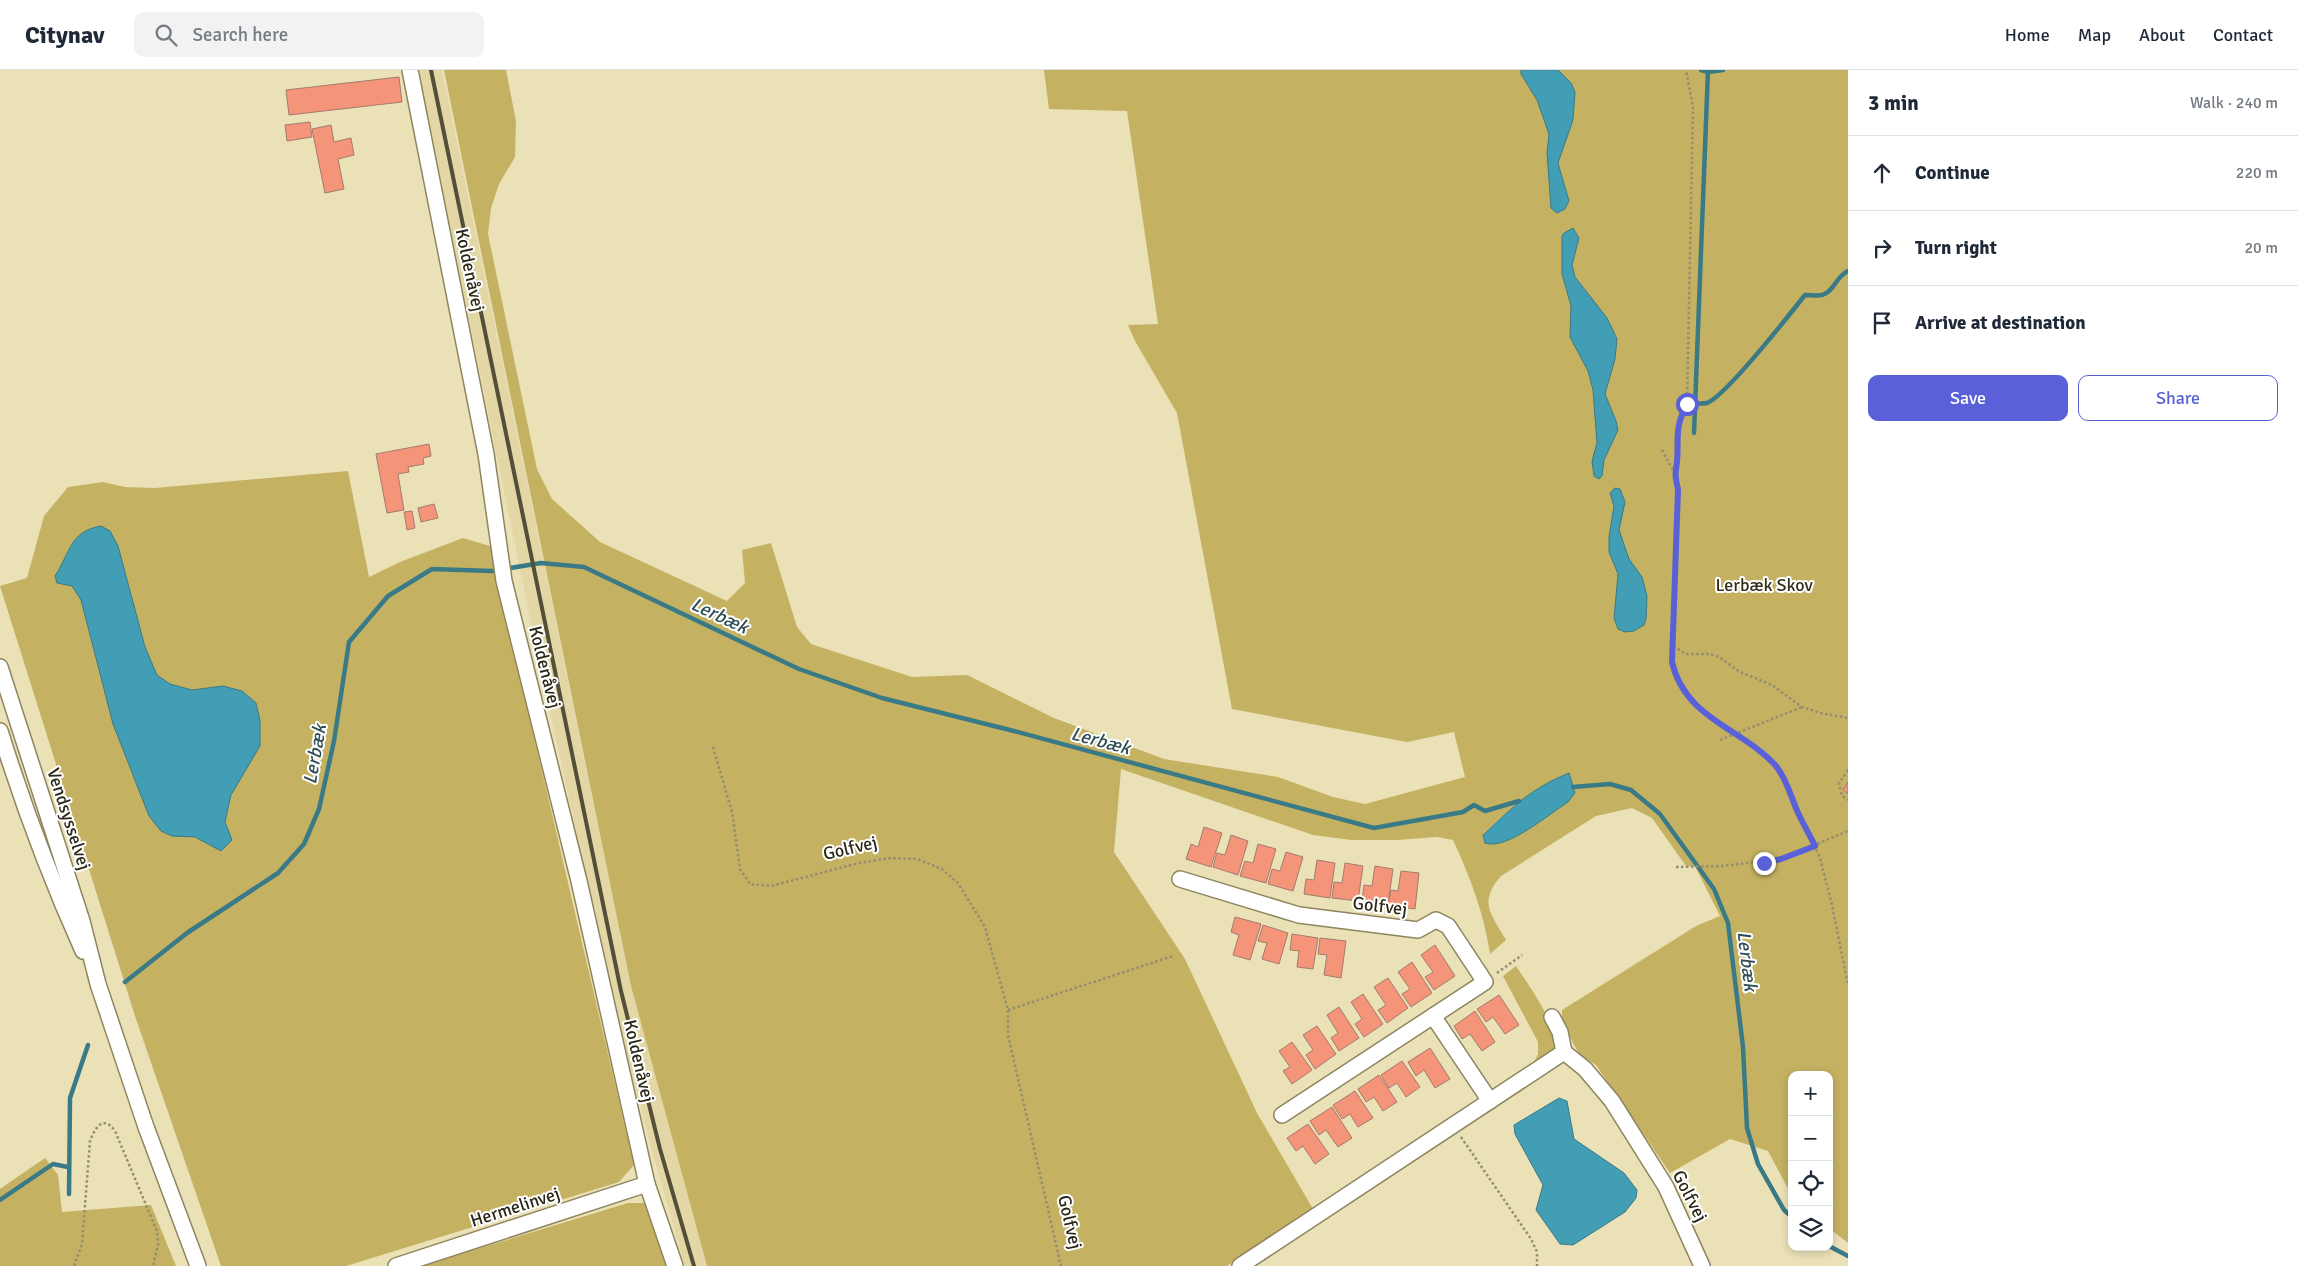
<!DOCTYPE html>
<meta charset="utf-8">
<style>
body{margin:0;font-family:Signika,sans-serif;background:#f2f2f3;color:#1f2937}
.controls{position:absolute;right:15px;bottom:15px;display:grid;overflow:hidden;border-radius:10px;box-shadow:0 2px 8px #0003}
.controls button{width:45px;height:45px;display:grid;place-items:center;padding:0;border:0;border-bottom:1px solid #e0e1e3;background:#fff;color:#1f2937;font:25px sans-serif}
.stop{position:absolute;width:15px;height:15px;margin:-11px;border:4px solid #5a61d8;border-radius:50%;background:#fff}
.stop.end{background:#5a61d8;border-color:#fff;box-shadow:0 1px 5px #0008}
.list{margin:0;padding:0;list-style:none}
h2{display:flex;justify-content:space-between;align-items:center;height:65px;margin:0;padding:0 20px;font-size:21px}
h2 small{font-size:16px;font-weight:400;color:#747a83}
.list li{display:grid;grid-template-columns:32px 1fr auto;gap:15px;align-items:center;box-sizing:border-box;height:75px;padding:0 20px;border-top:1px solid #e0e1e3}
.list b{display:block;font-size:19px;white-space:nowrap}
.list em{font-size:16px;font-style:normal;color:#747a83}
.actions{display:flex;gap:10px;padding:15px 20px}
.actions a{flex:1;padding:11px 0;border:1px solid #5a61d8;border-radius:10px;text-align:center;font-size:18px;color:#5a61d8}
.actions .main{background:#5a61d8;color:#fff}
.icon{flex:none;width:28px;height:28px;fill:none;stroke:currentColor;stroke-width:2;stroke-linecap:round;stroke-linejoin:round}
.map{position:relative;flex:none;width:1848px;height:1196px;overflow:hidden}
header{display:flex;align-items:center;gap:30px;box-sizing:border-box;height:70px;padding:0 25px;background:#fff;border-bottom:1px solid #e0e1e3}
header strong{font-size:24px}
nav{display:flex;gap:28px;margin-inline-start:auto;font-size:18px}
.search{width:350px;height:45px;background:#f2f2f3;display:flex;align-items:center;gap:12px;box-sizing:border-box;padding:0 18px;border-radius:10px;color:#747a83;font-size:19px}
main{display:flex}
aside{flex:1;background:#fff}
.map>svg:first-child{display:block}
.built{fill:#e2d7a5}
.green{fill:#c4b262;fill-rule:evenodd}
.water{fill:#419eb5;stroke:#3a7a86}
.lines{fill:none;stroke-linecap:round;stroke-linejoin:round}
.stream{stroke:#3a7a86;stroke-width:4.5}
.building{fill:#f49478;stroke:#a47a6e}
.minor-casing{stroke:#8e855e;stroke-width:18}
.path{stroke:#948d6f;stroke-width:2.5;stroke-dasharray:2.5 2.5;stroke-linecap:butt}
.minor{stroke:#fff;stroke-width:15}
.rail{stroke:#544f39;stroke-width:4}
.route{stroke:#5a61d8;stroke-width:6}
.labels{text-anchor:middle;stroke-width:4;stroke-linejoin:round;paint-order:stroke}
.street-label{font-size:18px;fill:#2b2717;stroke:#fff}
.park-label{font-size:18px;fill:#322d17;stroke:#fff}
.water-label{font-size:19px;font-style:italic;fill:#314e56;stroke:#fff}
</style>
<header>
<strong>Citynav</strong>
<div class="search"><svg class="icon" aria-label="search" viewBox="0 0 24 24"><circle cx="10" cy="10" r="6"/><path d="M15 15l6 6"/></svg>Search here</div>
<nav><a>Home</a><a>Map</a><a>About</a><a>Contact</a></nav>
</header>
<main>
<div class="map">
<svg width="1848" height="1196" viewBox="0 0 1848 1196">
<rect width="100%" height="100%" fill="#ebe1b7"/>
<path class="built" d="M418,0H442L631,916L707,1196H685L652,1081L611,923L532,558Z"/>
<g class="green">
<path d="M444,0H506L516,51L515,87L499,114L491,138L488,164L537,399L552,429L600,472L727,531L745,513L742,480L771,473L797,557L811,574L912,607L967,605L1054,648L1164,689L1278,707L1333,727L1365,734L1465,707L1454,662L1407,672L1232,639L1177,343L1135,271L1128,255L1158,254L1127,41L1049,39L1044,0H1848V1173L1829,1158V1005H1792V1126L1768,1081L1730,1069L1670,1103L1596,995L1579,984L1562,952V940L1696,856L1720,846L1695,796H1686L1652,748L1632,738L1596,746L1501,806C1478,832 1491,844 1506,870L1490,884C1484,843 1470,807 1453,770L1437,767L1397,770H1351L1313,765L1121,699L1114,782L1185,889L1257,1043L1313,1139L1227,1196H707L631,916ZM1569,703L1483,764C1513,736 1530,720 1569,703Z"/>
<path d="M348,401L369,507L400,492L463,468L493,477L499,517L634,1095L619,1112L346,1196H221L136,949L0,516L27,508L44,446L68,417L103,412L125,417L155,418Z"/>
<path d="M1516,896C1526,912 1563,961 1553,980C1549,986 1538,992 1532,997L1538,984V972L1503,906Z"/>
<path d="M45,1088L58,1105L62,1142L151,1135L176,1196H0V1119Z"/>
<path d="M628,1133H646L666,1196H421Z"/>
</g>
<g class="water">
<path d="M1521,0H1558L1571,13L1575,22L1573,50L1558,93L1569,131L1565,139L1557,143L1551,138L1547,83L1549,64L1537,30L1521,4Z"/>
<path d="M1573,158L1579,168L1572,195L1575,207L1607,248L1617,269L1615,289L1605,324L1616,351L1618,360L1604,390L1602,406L1599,409L1594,406L1592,391L1597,373L1593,320L1588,301L1570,267L1571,236L1562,204V166L1564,163Z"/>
<path d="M1615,418L1620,419L1625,432L1619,460L1629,489L1642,507L1647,526L1646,549L1644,555L1634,561L1625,562L1618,559L1614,548L1618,504L1609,482V467L1614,436L1610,423Z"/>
<path d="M101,456L110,461L118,476L145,577L157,605L170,614L192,620L223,616L242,621L256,633L260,650V676L231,725L225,752L232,770L221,781L195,767L172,766L161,761L149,746L113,654L81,530L72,516L57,513L55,506C70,483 70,461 101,456Z"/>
<path d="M1569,703L1575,723L1568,732C1549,744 1506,781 1485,773L1483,765C1514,736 1530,719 1569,703Z"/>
<path d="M1559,1028L1567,1031L1574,1069L1624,1103L1637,1120L1636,1128L1625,1142L1573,1175L1560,1174L1536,1140L1543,1115L1515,1064L1514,1055Z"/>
</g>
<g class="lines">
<g class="stream">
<path d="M1701,0L1708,2L1723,0"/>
<path d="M1695,334C1698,333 1703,334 1707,333C1725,326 1790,244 1805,225C1810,225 1817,226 1822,225C1834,222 1836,206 1848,201"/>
<path d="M1694,363L1708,0"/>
<path d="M1573,717L1610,714L1631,720L1660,744L1714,819L1728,853L1743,977L1747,1058L1758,1094L1784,1140L1792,1147"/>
<path d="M125,912L187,863L278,803L304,774L319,739L334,671L349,572L388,526L432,499L492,501L541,493L584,497L799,599L882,628L1014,661L1374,758L1463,742L1474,735L1485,741L1519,731"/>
<path d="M69,1124L70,1028L88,975"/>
<path d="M0,1130L53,1094L68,1097"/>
<path d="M1829,1176L1848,1186"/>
</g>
</g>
<g class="building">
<path d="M399,7L402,32L289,45L286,20Z"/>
<path d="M310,52L312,67L287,71L285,55Z"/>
<path d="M331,55L334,72L351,68L354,85L338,89L344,119L325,123L312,59Z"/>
<path d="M429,374L431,386L423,388L424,394L408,397L409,402L398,404L404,440L387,443L376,384Z"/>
<path d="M434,434L438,448L421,452L418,438Z"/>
<path d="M412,441L415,458L407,460L404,442Z"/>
<path d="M1848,712V724L1843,720Z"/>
<path d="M1204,757L1222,763L1211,797L1186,789L1191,774L1198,777Z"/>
<path d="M1231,765L1248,771L1238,805L1213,797L1217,783L1225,785Z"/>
<path d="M1258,774L1276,779L1266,813L1240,806L1245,791L1253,793Z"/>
<path d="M1286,782L1303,787L1293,821L1268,814L1272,799L1280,801Z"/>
<path d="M1317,790L1335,793L1330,828L1304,824L1306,809L1314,810Z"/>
<path d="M1345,793L1363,796L1358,831L1332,828L1334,812L1342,813Z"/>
<path d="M1375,796L1393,799L1388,834L1362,831L1364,815L1372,816Z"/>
<path d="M1401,801L1419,803L1415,839L1388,835L1391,820L1398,821Z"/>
<path d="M1235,847L1261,854L1250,890L1233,885L1239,865L1231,862Z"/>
<path d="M1263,855L1288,863L1279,894L1262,889L1267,873L1258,871Z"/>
<path d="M1292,864L1318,868L1313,899L1297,897L1299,881L1290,880Z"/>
<path d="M1320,868L1346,871L1341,908L1324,905L1327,885L1318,884Z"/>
<path d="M1435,875L1455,906L1434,920L1425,907L1433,902L1421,885Z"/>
<path d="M1412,892L1432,923L1411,937L1402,924L1410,919L1398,902Z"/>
<path d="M1388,908L1408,938L1387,953L1378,940L1386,935L1374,917Z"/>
<path d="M1363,924L1383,954L1364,967L1355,954L1362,949L1351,932Z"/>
<path d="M1499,925L1519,955L1505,964L1493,947L1486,952L1477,939Z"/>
<path d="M1339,937L1359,968L1339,981L1331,968L1338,963L1327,945Z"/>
<path d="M1475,941L1495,972L1482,981L1470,964L1462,969L1454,956Z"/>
<path d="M1317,956L1336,984L1315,999L1306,985L1313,980L1303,965Z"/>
<path d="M1292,972L1312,1000L1292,1014L1283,1001L1290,997L1279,981Z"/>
<path d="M1430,978L1450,1009L1435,1018L1424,1000L1416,1006L1408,992Z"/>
<path d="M1402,991L1420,1017L1406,1027L1397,1013L1389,1018L1381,1005Z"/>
<path d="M1379,1005L1397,1032L1383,1041L1374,1027L1366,1032L1358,1019Z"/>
<path d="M1355,1021L1373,1048L1358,1057L1350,1044L1342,1049L1333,1035Z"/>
<path d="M1332,1037L1352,1068L1338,1077L1326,1060L1319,1065L1310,1051Z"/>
<path d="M1308,1054L1329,1084L1315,1094L1303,1076L1296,1081L1287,1068Z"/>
</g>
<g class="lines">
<defs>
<g id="minor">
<path d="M410,0L486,384L504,511L579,811L647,1114L675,1196"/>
<path d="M0,597L82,851L98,914L146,1057L198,1196"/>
<path d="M0,661C23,735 51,810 83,881"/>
<path d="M1180,809L1299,845L1418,860L1436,850L1448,856L1485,912L1282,1045"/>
<path d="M1433,946L1490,1031"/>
<path d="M1564,982L1585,999L1612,1031L1666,1117L1702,1196"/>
<path d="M396,1196L647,1114"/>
<path d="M1240,1196L1564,982L1560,962L1552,947"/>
</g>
</defs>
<use href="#minor" class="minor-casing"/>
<g class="path">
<path d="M1662,380L1674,402L1678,419L1673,576L1686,584H1710L1719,587L1740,602L1772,615L1802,637L1820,643L1848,648"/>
<path d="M1674,402C1678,390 1675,378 1676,365C1677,354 1682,344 1687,334L1693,37L1686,0"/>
<path d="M1673,576L1672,593L1675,607L1687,625L1703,642L1767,687L1777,698L1786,712L1820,788L1832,835L1848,915"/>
<path d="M1720,670L1802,637"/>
<path d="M713,677L732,742L740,799L750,814L771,816L859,793L891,788L917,789L942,799L958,813L985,857L1008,940V965L1061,1196"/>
<path d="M1848,700L1839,713L1842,726L1848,730"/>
<path d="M1676,797L1722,796L1781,789L1848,761"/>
<path d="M1497,903L1522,885"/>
<path d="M1008,940L1173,886"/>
<path d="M1461,1067L1531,1169L1537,1182V1196"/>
<path d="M74,1196L82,1174L90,1071C95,1058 103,1044 115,1061L157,1161L158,1175L153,1196"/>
</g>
<use href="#minor" class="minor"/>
<path class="rail" d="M431,0L621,921L660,1079L694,1196"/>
</g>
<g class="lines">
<path class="route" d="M1687,334C1674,358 1679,368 1677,392C1675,404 1675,407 1678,419L1672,592C1685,649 1742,658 1776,696C1786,708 1790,724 1796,738C1801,751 1809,763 1815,776L1781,789L1764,793"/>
</g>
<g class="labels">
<g class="street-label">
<text transform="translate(470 200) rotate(78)" y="6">Koldenåvej</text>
<text transform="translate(545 597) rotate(76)" y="6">Koldenåvej</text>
<text transform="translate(69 749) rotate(72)" y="6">Vendsysselvej</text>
<text transform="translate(850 778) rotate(-13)" y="6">Golfvej</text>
<text transform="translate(1380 836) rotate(7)" y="6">Golfvej</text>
<text transform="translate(639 991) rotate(77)" y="6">Koldenåvej</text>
<text transform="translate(1690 1126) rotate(63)" y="6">Golfvej</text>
<text transform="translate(515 1137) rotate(-18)" y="6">Hermelinvej</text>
<text transform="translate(1070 1152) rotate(77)" y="6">Golfvej</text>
</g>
<g class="park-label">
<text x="1764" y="521">Lerbæk Skov</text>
</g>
<g class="water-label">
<text transform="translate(720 545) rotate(25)" y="7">Lerbæk</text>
<text transform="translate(1101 670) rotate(15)" y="7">Lerbæk</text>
<text transform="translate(314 684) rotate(-80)" y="7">Lerbæk</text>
<text transform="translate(1748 891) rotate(83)" y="7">Lerbæk</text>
</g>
</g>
</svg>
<div class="controls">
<button>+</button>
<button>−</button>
<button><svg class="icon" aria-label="locate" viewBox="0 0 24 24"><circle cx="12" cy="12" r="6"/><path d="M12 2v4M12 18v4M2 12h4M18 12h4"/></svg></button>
<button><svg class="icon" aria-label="layers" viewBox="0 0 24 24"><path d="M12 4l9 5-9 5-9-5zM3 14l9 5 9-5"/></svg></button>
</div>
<div class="stop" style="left:1687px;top:334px"></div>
<div class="stop end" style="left:1764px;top:793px"></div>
</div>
<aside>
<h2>3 min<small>Walk · 240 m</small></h2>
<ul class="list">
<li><svg class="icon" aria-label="ahead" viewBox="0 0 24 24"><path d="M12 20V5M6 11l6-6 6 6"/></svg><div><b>Continue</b></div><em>220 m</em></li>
<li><svg class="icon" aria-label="right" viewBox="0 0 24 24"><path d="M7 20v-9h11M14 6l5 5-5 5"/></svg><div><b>Turn right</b></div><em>20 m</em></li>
<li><svg class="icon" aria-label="arrive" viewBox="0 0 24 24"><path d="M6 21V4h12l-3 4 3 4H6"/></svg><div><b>Arrive at destination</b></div></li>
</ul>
<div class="actions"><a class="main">Save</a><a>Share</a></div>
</aside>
</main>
